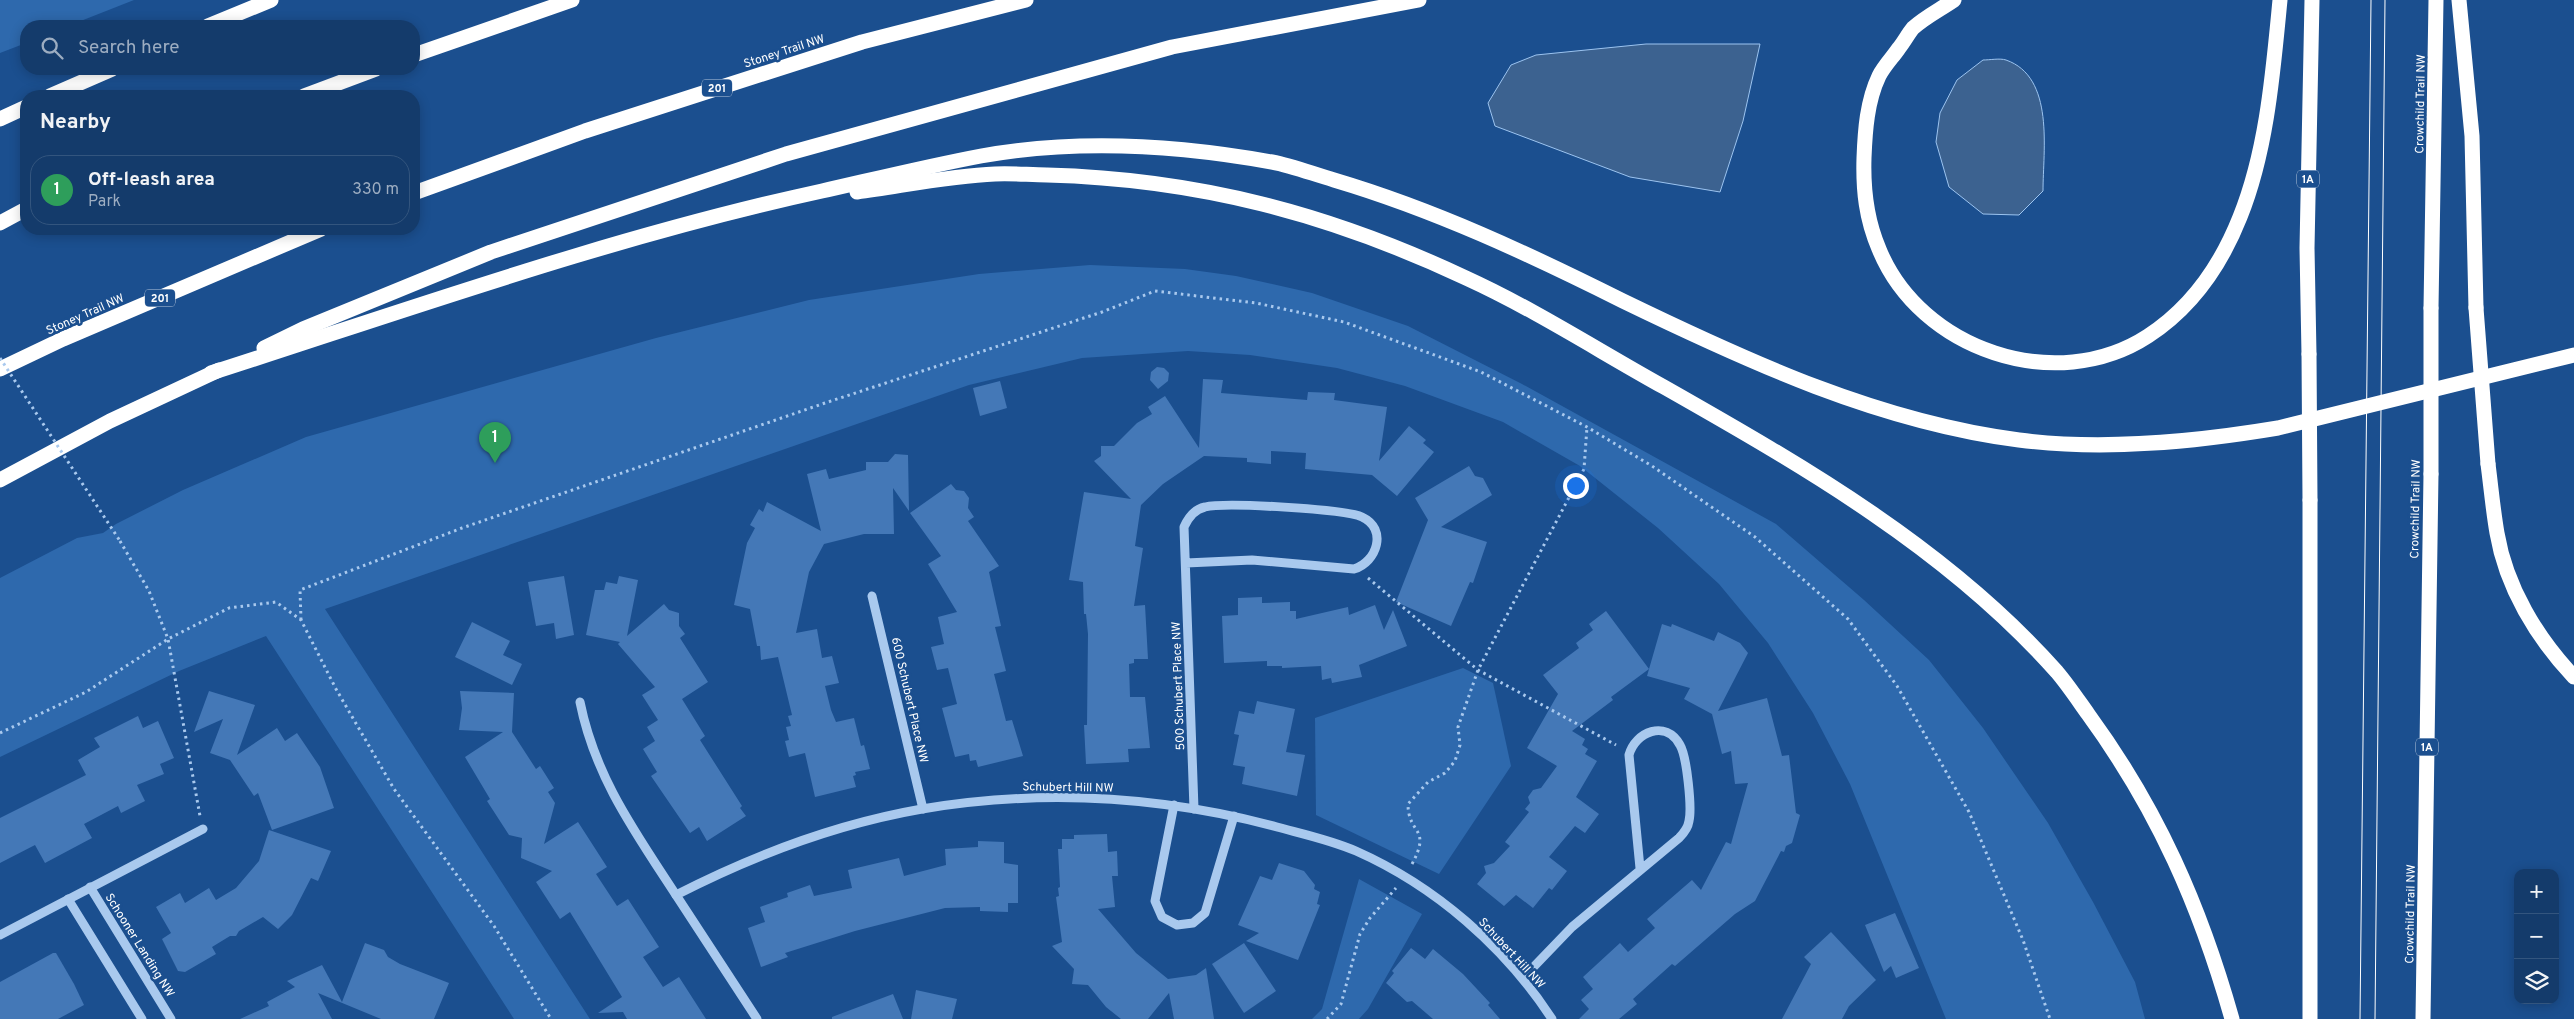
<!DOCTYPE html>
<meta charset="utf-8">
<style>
body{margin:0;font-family:Overpass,sans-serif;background:#1d4271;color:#f1f3f6}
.controls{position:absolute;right:15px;bottom:15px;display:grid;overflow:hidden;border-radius:10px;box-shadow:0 2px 12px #0003}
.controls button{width:45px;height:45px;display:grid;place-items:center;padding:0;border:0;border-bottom:1px solid #33557e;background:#143b6b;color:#f1f3f6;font:25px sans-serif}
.you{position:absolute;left:1575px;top:485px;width:18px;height:18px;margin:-12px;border:4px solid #fff;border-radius:50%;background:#1a73e8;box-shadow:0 0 0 8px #1a73e833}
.badge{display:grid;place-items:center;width:32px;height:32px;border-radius:50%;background:#e797bd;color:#fff;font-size:16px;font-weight:700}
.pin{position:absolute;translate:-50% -41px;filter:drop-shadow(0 1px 2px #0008)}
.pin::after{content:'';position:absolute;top:26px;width:18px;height:15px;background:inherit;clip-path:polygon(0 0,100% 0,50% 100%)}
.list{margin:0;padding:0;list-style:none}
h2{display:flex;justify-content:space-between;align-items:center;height:65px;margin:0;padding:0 20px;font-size:21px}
h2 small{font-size:16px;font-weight:400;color:#9dadc1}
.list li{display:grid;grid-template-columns:32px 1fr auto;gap:15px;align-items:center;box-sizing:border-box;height:70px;margin:0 10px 10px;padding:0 10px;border:1px solid #33557e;border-radius:20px}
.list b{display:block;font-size:19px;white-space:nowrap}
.list p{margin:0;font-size:16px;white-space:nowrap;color:#9dadc1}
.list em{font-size:16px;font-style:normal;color:#9dadc1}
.icon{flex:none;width:28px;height:28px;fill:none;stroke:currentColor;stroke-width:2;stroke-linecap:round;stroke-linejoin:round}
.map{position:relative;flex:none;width:2574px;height:1019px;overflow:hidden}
.search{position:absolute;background:#143b6b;box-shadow:0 2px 12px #0003;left:20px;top:20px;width:400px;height:55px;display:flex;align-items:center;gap:12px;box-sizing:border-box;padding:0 18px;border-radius:20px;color:#9dadc1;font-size:19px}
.panel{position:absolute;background:#143b6b;box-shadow:0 2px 12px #0003;left:20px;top:90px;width:400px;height:145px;border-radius:20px}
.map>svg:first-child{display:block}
.green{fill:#2e69ad}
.water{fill:#3c6290;stroke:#9cc4f0}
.building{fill:#4478b7}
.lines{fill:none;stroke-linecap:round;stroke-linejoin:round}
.path{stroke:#a9c9ee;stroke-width:3;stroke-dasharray:2.5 4;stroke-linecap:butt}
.minor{stroke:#a9c9ee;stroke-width:9}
.highway{stroke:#fff;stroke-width:15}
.tram{stroke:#fff;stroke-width:1}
.path-bridge{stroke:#a9c9ee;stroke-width:3;stroke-dasharray:2.5 4;stroke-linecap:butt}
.highway-bridge{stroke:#fff;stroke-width:15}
.labels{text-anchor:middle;stroke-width:5;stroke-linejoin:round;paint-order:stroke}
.shield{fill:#1b4f8f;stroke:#bbcadd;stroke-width:1}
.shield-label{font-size:11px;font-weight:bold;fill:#fff}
.street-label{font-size:12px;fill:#fff;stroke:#1b4f8f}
</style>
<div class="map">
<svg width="2574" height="1019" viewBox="0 0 2574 1019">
<rect width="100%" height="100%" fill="#1b4f8f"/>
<g class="green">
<path d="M0,0H134L68,26H26V43L0,53Z"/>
<path d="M1090,265L1185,269L1236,276L1312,293L1408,326L1522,384L1776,524L1864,600L1929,660L1983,728L2048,823L2093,902L2135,982L2145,1019H1946L1850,784L1813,713L1768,643L1719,584L1658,528L1580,466L1503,422L1405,386L1337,368L1250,355L1188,351L1082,358L969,385L325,609L590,1019H514L266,636L179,671L0,757V578L77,538L103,533L116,524L183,490L306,437L656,338L809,300L979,274Z"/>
<path d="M1463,668L1493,683L1511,766L1439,874L1316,815L1315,718Z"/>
<path d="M1359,879L1422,914L1368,1009L1359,1019H1312L1322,1009Z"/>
</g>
<g class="water">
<path d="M1646,44H1760L1743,121L1720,192L1630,177L1495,126L1488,103L1511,65L1536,55Z"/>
<path d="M1983,60C1990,60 2000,58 2006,60C2055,77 2043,150 2043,191L2019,215L1983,214L1949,187L1936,142L1940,113L1957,80Z"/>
</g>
<g class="building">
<path d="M1157,367L1164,368L1169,373L1168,381L1158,389L1150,380L1151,372Z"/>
<path d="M1203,379L1223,380L1221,393L1307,400L1308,392L1335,393L1334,400L1387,407L1379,461L1409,426L1426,440L1423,443L1434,452L1397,496L1372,475L1305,469L1306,453L1271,451V464L1247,462V458L1204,456L1163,484L1141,505L1135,546L1143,548L1134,606L1145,605L1148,659H1134V663L1129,664L1130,697H1145L1150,748L1128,749L1129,762L1086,764L1084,725H1087L1088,634L1086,614H1084L1083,582L1069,580L1084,492L1131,499L1094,461L1101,456V446H1114L1137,423L1152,414L1148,407L1165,396L1199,448Z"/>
<path d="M1000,381L1007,408L980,416L973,388Z"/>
<path d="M895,454L908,455L909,511L893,488L894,534H864L824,544L809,572L796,633L817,629L822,658L832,656L839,683L825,686L831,710L836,722L854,718L861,746L864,745L870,769L855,772L856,775L853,776L856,787L815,797L805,753L789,757L785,741L789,740L786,727L791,726L788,716L792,715L778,657L761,660L760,646H757L750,609L734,605L747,543L755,528L750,525L759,509L763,512L767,502L821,531L807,474L826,469L829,479L866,470V462H888Z"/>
<path d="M1469,466L1475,476L1483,478L1492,495L1441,527L1487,542L1473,583L1470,582L1451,626L1396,602L1428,520L1415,498Z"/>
<path d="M951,484L956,490L964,491L969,498L968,508L974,517L968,521L999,566L989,572L1001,626L995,627L1006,671L994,674L1006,721L1012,720L1023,756L978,767L976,760L970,761L969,754L955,757L942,708L957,704L948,668L937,670L931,647L944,644L938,617L957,612L928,564L941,556L910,513Z"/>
<path d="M564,576L574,635L556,639L554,623L536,626L528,582Z"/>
<path d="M619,576L638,580L627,636L664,604L669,610L679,613V626L685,634L680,638L708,682L682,699L705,736L700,740L742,806L740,808L746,816L707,841L699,827L690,833L651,776L657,772L643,749L655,741L647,727L658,720L642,695L655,687L618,644L620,642L586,635L595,590H604L606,582L617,584Z"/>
<path d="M1262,597V603L1290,602V611H1296V619L1348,607L1349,615L1375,605L1384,630L1393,610L1407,646L1359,665L1362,677L1332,683L1331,678L1322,680L1321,666L1282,668V666H1267V661L1224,663L1222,616L1238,615V598Z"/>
<path d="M1606,611L1649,669L1611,697L1613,700L1572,731L1585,739L1582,745L1588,749L1585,754L1597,761L1576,797L1599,814L1585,833L1575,826L1549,857L1567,871L1552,890L1549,888L1533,908L1516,895L1504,906L1477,884L1486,873L1484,866L1494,863L1510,846L1505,842L1529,812L1525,809L1530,803L1528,797L1533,790L1541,788L1557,766L1527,748L1558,694L1543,675L1579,648L1576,643L1593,630L1589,624Z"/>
<path d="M472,622L510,641L503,655L522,664L512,685L455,657Z"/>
<path d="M1662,624L1671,627L1672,624L1714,641L1718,632L1740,643L1748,653L1718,711L1767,698L1782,756L1789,755L1796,813L1800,815L1792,843L1786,846L1784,852L1781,851L1755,901L1735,914L1675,966L1672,964L1633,999L1637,1004L1619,1019H1579L1589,1009L1581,1000L1593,989L1583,977L1620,943L1628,952L1655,928L1647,919L1692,880L1701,890L1726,842L1731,844L1748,783L1735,784L1731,751L1722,754L1712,714L1684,699L1690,688L1647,676Z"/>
<path d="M209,691L255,705L237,755L277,728L285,741L297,733L320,767L334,808L272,830L258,793L254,796L230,760L210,753L223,719L194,732Z"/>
<path d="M460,691L514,693L512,732L536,769L540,766L554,788L548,792L555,803L544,844L578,822L607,867L596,874L617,906L628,899L659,947L643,957L663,987L679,977L706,1019H627L623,1012L598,1013L622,997L570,912L560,919L536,882L552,871L521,858L522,838L509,835L487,801L490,799L465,757L503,732L459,730L462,708Z"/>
<path d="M1257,701L1295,709L1286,752L1305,755L1297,796L1242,784L1245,767L1233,765L1239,735L1234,734L1239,711L1254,714Z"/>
<path d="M138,716L143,728L158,721L174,758L160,764L164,774L137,785L145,801L121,813L118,806L84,824L92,838L45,863L35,845L0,863V818L86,775L78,760L100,747L94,738Z"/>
<path d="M269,830L331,851L318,881L311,878L292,915L278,929L263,917L239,931L236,936H230L212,947L216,954L185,972L178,971L162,939L171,933L156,907L180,893L185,903L209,888L216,900L236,888L259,861Z"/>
<path d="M1107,834L1108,852L1117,851L1118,876H1112L1115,907L1098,909L1136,953L1168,979L1196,975L1206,968L1214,1019H1174L1169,993L1148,1019H1121L1106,1007L1088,985L1072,984L1074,969L1052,946L1062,942L1056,897L1059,896L1058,888L1060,887L1058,849H1062V839H1074V835Z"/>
<path d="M978,841L1004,842V863L1018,865V903H1008V912L980,911V907L945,908L855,931L785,953L788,957L761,967L748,928L765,922L760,907L788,897L787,893L810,885L814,896L852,888L848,870L899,858L904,876L946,865L945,849L978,847Z"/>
<path d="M1279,863L1304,871L1315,885L1314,889L1320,892L1317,904L1320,905L1298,960L1246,941L1259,933L1238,925L1260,876L1272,880Z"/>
<path d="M1895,913L1919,968L1896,978L1891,966L1884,972L1865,925Z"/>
<path d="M1831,932L1876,980L1849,1006L1842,1019H1782L1811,964L1804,957Z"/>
<path d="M365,943L384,950L388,957L400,964L449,983L434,1019H381L318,993L332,1019H240L269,1006L267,1002L295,987L287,981L322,965L342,1002Z"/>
<path d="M1244,943L1276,991L1244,1013L1212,964Z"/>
<path d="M1411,948L1425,959L1433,949L1463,974L1490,1003L1488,1005L1500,1019H1433L1412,1001L1407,1002L1386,983L1394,973L1392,971Z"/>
<path d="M53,953H56L74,984L84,1005L58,1019H0V982Z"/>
<path d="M916,990L957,999L952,1019H911Z"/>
<path d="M893,994L903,1019H832V1017Z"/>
</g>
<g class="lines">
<g class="path">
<path d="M120,541L149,591L168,639L200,816"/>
<path d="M1368,578L1478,670L1616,745"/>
<path d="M301,620L300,590L462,528L825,403L1102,312L1155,291L1256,303L1344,322L1481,372L1587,427L1652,466L1755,537L1848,619L1897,686L1969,812L2023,940L2050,1019"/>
<path d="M0,733L86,692L168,639L229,608L276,602L301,620L336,689L394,789L494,926L551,1019"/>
<path d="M1412,864C1432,827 1408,835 1408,804L1428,782L1445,773L1455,761L1460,745L1458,727L1478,670L1584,469L1587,427"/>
<path d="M1327,1019L1341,1004L1360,934L1370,918L1396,888"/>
</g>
<g class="minor">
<path d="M1186,563L1252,560L1354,569C1377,562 1388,529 1362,517C1344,509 1225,502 1205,507C1195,509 1188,518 1184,527L1194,809"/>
<path d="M872,596L923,809"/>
<path d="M580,702C595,777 635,832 676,895"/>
<path d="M1174,805L1155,901L1162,917L1177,925L1193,923L1205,913L1234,816"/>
<path d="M90,887L171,1019"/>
<path d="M68,899L142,1019"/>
<path d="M0,935L203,829"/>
<path d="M1523,978L1572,927L1679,838C1684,833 1688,828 1689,821C1692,808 1687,757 1680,745C1666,719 1635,732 1629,755L1640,868"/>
<path d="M757,1019L676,895C754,855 836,824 922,809C1041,789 1161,796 1277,827C1303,834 1331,840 1356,851C1435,886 1505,947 1552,1019"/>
</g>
<g class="highway">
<path d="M1954,0C1941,9 1925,17 1913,28C1908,34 1904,42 1899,48C1893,57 1884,66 1879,76C1867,101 1865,131 1864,158C1863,190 1866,219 1879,249C1920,350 2056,396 2148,336C2191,308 2221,265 2240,217C2267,150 2273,72 2280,0"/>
<path d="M2459,0L2472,136L2476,308"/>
<path d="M208,26L271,0"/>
<path d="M414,55L572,0"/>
<path d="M50,96L112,69"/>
<path d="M304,96L376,69"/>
<path d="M0,119L26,107"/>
<path d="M857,192C902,186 949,176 995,174C1012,173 1030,175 1047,175C1198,179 1330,214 1466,278C1534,309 1599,351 1664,387C1805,467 1949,550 2057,672C2068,685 2078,700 2088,714C2158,810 2200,906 2232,1019"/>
<path d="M414,193L585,131L862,42L1026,0"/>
<path d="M0,223L26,209"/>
<path d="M2431,308L2436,0"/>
<path d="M264,348L303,329L491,252L786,154L1172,47L1419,0"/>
<path d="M2309,354L2307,248L2312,0"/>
<path d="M0,369L63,339L321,229"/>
<path d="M211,373C413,308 615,236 822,191C875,179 928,166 981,156C1075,139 1178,145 1272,162C1293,166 1313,174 1334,180C1435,210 1529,254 1623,301C1749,362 1879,422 2019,440C2104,451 2194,442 2278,428L2574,355"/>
<path d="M2488,464C2491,487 2493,510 2497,533C2506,587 2537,638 2574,677"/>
<path d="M0,480L110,421L219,370"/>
<path d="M2310,500V1019"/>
<path d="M2423,1019L2431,474"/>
</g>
<g class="tram">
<path d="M2360,1019L2371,0"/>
<path d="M2375,1019L2385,0"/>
</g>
<path class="path-bridge" d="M0,358L120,541"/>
<g class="highway-bridge">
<path d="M2476,308L2488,464"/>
<path d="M2309,354L2310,500"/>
<path d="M2431,474V308"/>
</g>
</g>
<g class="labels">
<g class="shield">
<rect x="702" y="79.5" width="30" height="17" rx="4"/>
<rect x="2297" y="170.5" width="22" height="17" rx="4"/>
<rect x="145" y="289.5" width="30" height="17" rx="4"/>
<rect x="2416" y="738.5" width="22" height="17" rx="4"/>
</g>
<g class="shield-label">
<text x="717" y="92">201</text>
<text x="2308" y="183">1A</text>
<text x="160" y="302">201</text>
<text x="2427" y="751">1A</text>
</g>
<g class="street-label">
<text transform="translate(784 51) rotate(-18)" y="4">Stoney Trail NW</text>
<text transform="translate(2420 104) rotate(-89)" y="4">Crowchild Trail NW</text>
<text transform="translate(85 314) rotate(-24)" y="4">Stoney Trail NW</text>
<text transform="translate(2415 509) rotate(-89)" y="4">Crowchild Trail NW</text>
<text transform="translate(1178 686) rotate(-92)" y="4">500 Schubert Place NW</text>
<text transform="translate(910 700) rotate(77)" y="4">600 Schubert Place NW</text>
<text transform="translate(1068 787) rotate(1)" y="4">Schubert Hill NW</text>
<text transform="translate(2410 914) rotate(-89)" y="4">Crowchild Trail NW</text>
<text transform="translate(140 945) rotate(58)" y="4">Schooner Landing NW</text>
<text transform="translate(1512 953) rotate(47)" y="4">Schubert Hill NW</text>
</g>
</g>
</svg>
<div class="controls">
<button>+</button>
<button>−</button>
<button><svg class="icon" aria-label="layers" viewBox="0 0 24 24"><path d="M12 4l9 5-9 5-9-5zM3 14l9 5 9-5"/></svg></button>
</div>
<div class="you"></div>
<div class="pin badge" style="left:495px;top:463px;background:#2e9e5b">1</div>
<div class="search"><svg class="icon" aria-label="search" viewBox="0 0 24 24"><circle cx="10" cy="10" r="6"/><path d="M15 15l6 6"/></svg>Search here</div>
<section class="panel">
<h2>Nearby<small></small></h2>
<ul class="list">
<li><span class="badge" style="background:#2e9e5b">1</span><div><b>Off-leash area</b><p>Park</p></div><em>330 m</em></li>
</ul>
</section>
</div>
